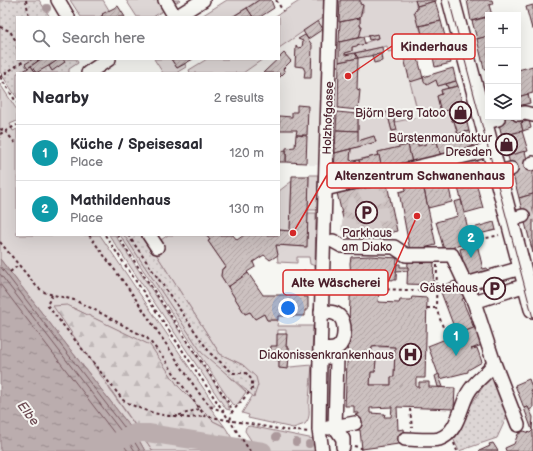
<!DOCTYPE html>
<meta charset="utf-8">
<style>
body{margin:0;font-family:"Balsamiq Sans",sans-serif;background:#f7f7f7;color:#2b2b33}
.controls{position:absolute;right:12px;top:12px;display:grid;overflow:hidden;border-radius:0px;box-shadow:0 4px 16px #0002}
.controls button{width:36px;height:36px;display:grid;place-items:center;padding:0;border:0;border-bottom:1px solid #e1e1e2;background:#fff;color:#2b2b33;font:20px sans-serif}
.you{position:absolute;left:288px;top:308px;width:14px;height:14px;margin:-10px;border:3px solid #fff;border-radius:50%;background:#1a73e8;box-shadow:0 0 0 6px #1a73e833}
.badge{display:grid;place-items:center;width:26px;height:26px;border-radius:50%;background:#7c3aed;color:#fff;font-size:13px;font-weight:700}
.pin{position:absolute;translate:-50% -33px;filter:drop-shadow(0 1px 2px #0008)}
.pin::after{content:'';position:absolute;top:21px;width:14px;height:12px;background:inherit;clip-path:polygon(0 0,100% 0,50% 100%)}
.list{margin:0;padding:0;list-style:none}
h2{display:flex;justify-content:space-between;align-items:center;height:52px;margin:0;padding:0 16px;font-size:17px}
h2 small{font-size:13px;font-weight:400;color:#7c7c81}
.list li{display:grid;grid-template-columns:26px 1fr auto;gap:12px;align-items:center;box-sizing:border-box;height:56px;padding:0 16px;border-top:1px solid #e1e1e2}
.list b{display:block;font-size:15px;white-space:nowrap}
.list p{margin:0;font-size:13px;white-space:nowrap;color:#7c7c81}
.list em{font-size:13px;font-style:normal;color:#7c7c81}
.icon{flex:none;width:22px;height:22px;fill:none;stroke:currentColor;stroke-width:2;stroke-linecap:round;stroke-linejoin:round}
.map{position:relative;flex:none;width:533px;height:451px;overflow:hidden}
.search{position:absolute;background:#fff;box-shadow:0 4px 16px #0002;left:16px;top:16px;width:264px;height:44px;display:flex;align-items:center;gap:10px;box-sizing:border-box;padding:0 14px;border-radius:0px;color:#7c7c81;font-size:15px}
.panel{position:absolute;background:#fff;box-shadow:0 4px 16px #0002;left:16px;top:72px;width:264px;height:164px;border-radius:0px}
.map>svg:first-child{display:block}
.built{fill:#e9e6e3}
.green{fill:#ddd6d5;stroke:#947a80}
.forest{fill:url(#forest-firs);stroke:#947a80}
.park{fill:url(#park-dots);stroke:#947a80}
.water{fill:url(#water-ripples);stroke:#8e747a}
.lines{fill:none;stroke-linecap:round;stroke-linejoin:round}
.shore{stroke:#77585f;stroke-width:1}
.river{stroke:#bbadae;stroke-width:18}
.building{fill:url(#building-hatch);stroke:#4a1f2b;fill-rule:evenodd}
.minor-tunnel{stroke:#d4cbca;stroke-width:13;stroke-dasharray:13 6;stroke-linecap:butt}
.minor-casing{stroke:#4a1f2b;stroke-width:16}
.major-casing{stroke:#4a1f2b;stroke-width:20}
.path{stroke:#4a1f2b;stroke-width:2;stroke-dasharray:3 3;stroke-linecap:butt}
.minor{stroke:#f6f6f2;stroke-width:13}
.major{stroke:#f6f6f2;stroke-width:17}
.tram{stroke:#4a1f2b;stroke-width:1}
.tree{fill:#ac999c}
.labels{text-anchor:middle;stroke-width:4;stroke-linejoin:round;paint-order:stroke}
.poi-label{font-size:12px;fill:#4a1f2b;stroke:#f6f6f2;text-anchor:end}
.street-label{font-size:12px;fill:#4a1f2b;stroke:#f6f6f2}
.water-label{font-size:13px;font-style:italic;fill:#6c4a52;stroke:#f6f6f2}
.leader{fill:none;stroke:#d62828;stroke-width:1.5}
.callout-dot{fill:#d62828;stroke:#f6f6f2;stroke-width:1.5}
.callout{fill:#f6f6f2;stroke:#d62828;stroke-width:1.5}
.callout-label{font-size:13px;text-anchor:middle;font-weight:bold;fill:#4a1f2b}
</style>
<div class="map">
<svg width="533" height="451" viewBox="0 0 533 451">
<defs>
<pattern id="forest-firs" width="22" height="20" patternUnits="userSpaceOnUse"><rect width="22" height="20" fill="#ddd6d5"/><path d="M5 1l3.5 6h-7zM16 11l3.5 6h-7z" fill="#bfb7b7"/></pattern>
<pattern id="park-dots" width="8" height="8" patternUnits="userSpaceOnUse"><rect width="8" height="8" fill="#ddd6d5"/><path d="M2 2h.1M6 6h.1" fill="none" stroke="#bfb7b7" stroke-width="1.8" stroke-linecap="round"/></pattern>
<pattern id="water-ripples" width="26" height="14" patternUnits="userSpaceOnUse"><rect width="26" height="14" fill="#bbadae"/><path d="M2 4q2-2 4 0t4 0M15 11q2-2 4 0t4 0" fill="none" stroke="#9a8c8e"/></pattern>
<pattern id="building-hatch" width="6" height="6" patternUnits="userSpaceOnUse"><rect width="6" height="6" fill="#ccc1c0"/><path d="M-1 1l2-2M0 6l6-6M5 7l2-2" fill="none" stroke="#b1a5a5"/></pattern>
</defs>
<rect width="100%" height="100%" fill="#f6f6f2"/>
<filter id="ink" filterUnits="userSpaceOnUse"><feTurbulence type="fractalNoise" baseFrequency=".025" numOctaves="2"/><feDisplacementMap in="SourceGraphic" scale="8" xChannelSelector="R" yChannelSelector="G"/><feConvolveMatrix kernelMatrix="1 2 1 2 8 2 1 2 1" color-interpolation-filters="sRGB"/></filter>
<g filter="url(#ink)">
<g class="built">
<path d="M323,18L318,165H309V163H306L279,162V73H243L263,59H279V48Z"/>
<path d="M402,50L419,117L395,122L392,111L371,116L358,114L360,90L357,89L358,58L372,55L374,63L382,61L381,54Z"/>
</g>
<g class="green">
<path d="M70,0H103L109,10L100,17H81Z"/>
<path d="M126,0H180L153,17H137Z"/>
<path d="M227,0H259L232,17H200Z"/>
<path d="M301,0H324L323,18L279,48V17H274Z"/>
<path d="M360,0H415L417,10L414,12L422,34L419,35L420,40H424L425,45L388,52L387,46L345,55V53L352,51V47L379,38L378,34L359,38L362,26H360V12H363V5L360,4Z"/>
<path d="M154,59H171L177,68L185,64L186,67L176,73H163Z"/>
<path d="M207,59H263L243,73H190L189,70Z"/>
<path d="M423,77L427,84L436,80L438,86L446,84L448,88L441,90L442,94L437,96L441,112L451,109L452,121H454L458,137L452,139L450,135L436,138L437,142L432,143L431,140L426,141V144L418,146L417,143L378,152L379,155L353,161L350,160L351,149L376,142L374,136L358,141V114L371,116L387,112L392,131L397,130L395,122L419,117L410,82Z"/>
<path d="M0,84L17,110V121L10,124L13,131L17,129V235H100L214,404L215,406H209L225,427L213,421L178,386L149,345L67,305L110,390L153,451H145L135,433L0,259Z"/>
<path d="M309,175H318L317,210H308Z"/>
<path d="M292,181L290,231L279,230V191Z"/>
<path d="M308,213H316L315,266L310,264L309,257H297V263L278,262L276,245L306,247Z"/>
<path d="M109,235H115L225,399L230,410L226,409Z"/>
<path d="M120,235H124L199,348L246,392L237,405L232,404Z"/>
<path d="M168,235H206L210,240L208,241L226,267L222,269L221,276L245,314L250,312L255,319L264,314L267,320H278L277,326H313L312,358L292,356V351H289V347H286V330H278L277,346L271,347L270,359L279,360V368L312,365C311,377 310,388 309,400C308,409 312,416 305,424L293,428L248,418L249,415L242,413L256,390L243,365L220,354L156,254L163,250L158,242Z"/>
<path d="M372,347H395L394,377H391V385H370L371,372H375L376,359H371Z"/>
<path d="M250,426L314,439L316,451H258L245,431L246,427Z"/>
</g>
<path class="forest" d="M67,305L150,345L178,386L213,421L225,427L240,451H153L53,306Z"/>
<g class="park">
<path d="M0,0H39L50,17H17V59H76L78,63L69,69V73H17V98L0,72Z"/>
<path d="M124,235H144L220,354L243,365L256,377L258,385L254,397L202,353Z"/>
<path d="M491,375L508,414L497,438L459,451L451,434Z"/>
</g>
<path class="water" d="M0,259L135,433L145,451H0Z"/>
<g class="lines">
<g class="shore">
<path d="M0,266L131,436L140,451"/>
<path d="M0,274L127,439L135,451"/>
<path d="M0,284L128,451"/>
</g>
<path class="river" d="M94,451L135,433H148L263,451"/>
</g>
<g class="building">
<path d="M259,0H271L274,8L260,17H253L247,8Z"/>
<path d="M340,0H360V4L363,5L360,18L339,22Z"/>
<path d="M415,0H436V1L417,6Z"/>
<path d="M467,0H492L493,4L489,5L492,15L471,21Z"/>
<path d="M435,1L441,21L418,26L414,11L417,10V6Z"/>
<path d="M533,5V29H532L526,7Z"/>
<path d="M118,6L125,17H100L103,15L102,14Z"/>
<path d="M247,8L253,17H232Z"/>
<path d="M488,17V36L477,39L472,21Z"/>
<path d="M360,18V26H362L359,38L339,42L340,22Z"/>
<path d="M318,21L323,29L308,39L303,31Z"/>
<path d="M441,21L446,40L425,45L424,40H420L419,35L422,34L420,26Z"/>
<path d="M378,34L379,38L369,40L368,36Z"/>
<path d="M305,35L312,45L311,78H304L305,71L303,67L295,66L296,46L299,48L302,47L303,41L298,39Z"/>
<path d="M488,36V68L484,69L477,39Z"/>
<path d="M363,37L365,44L352,47V51L345,53V55L355,53L358,58L339,62V42Z"/>
<path d="M445,40L451,63L435,67L433,57L429,58L427,52L431,51L429,44Z"/>
<path d="M382,47L383,53L381,54L358,58L355,53Z"/>
<path d="M415,47L423,78L410,82L402,50Z"/>
<path d="M284,53L291,61L283,69L285,72L279,78V73H263Z"/>
<path d="M381,54L382,61L374,63L372,55Z"/>
<path d="M358,58L357,89L360,90L358,110L338,108L339,62Z"/>
<path d="M33,59H41L28,68L25,64Z"/>
<path d="M41,59H59V60L36,73L31,66Z"/>
<path d="M63,59L65,62L52,71L49,66L59,59Z"/>
<path d="M171,59H193L177,68Z"/>
<path d="M31,66L36,73H20L28,68Z"/>
<path d="M533,66V93L518,97V70Z"/>
<path d="M453,68L456,81L438,86L436,80L427,85L424,81L423,77Z"/>
<path d="M456,81L458,86L448,88L446,84Z"/>
<path d="M458,86L463,106L441,112L437,96L442,94L441,90Z"/>
<path d="M528,94L530,103L518,106V97Z"/>
<path d="M297,105L308,106L307,135H296L297,130H279V116L292,117V112H297Z"/>
<path d="M463,106L469,131L458,134L454,121H452L451,109Z"/>
<path d="M392,111L397,130L392,131L387,112Z"/>
<path d="M337,112L358,114V131L336,130Z"/>
<path d="M497,117H522L523,121L521,123L523,131L502,136Z"/>
<path d="M529,120L531,128L523,131L521,123Z"/>
<path d="M336,130L358,131V141L374,136L376,142L335,153Z"/>
<path d="M469,131L474,149L441,157L436,138L451,135L452,139L458,137V134Z"/>
<path d="M522,131L528,151L508,156L502,136Z"/>
<path d="M296,135L307,136L306,163L286,162V148L295,147Z"/>
<path d="M431,140L432,143L437,142L441,157L412,163L408,145L418,143V146L426,144V141Z"/>
<path d="M408,145L412,163L382,170L378,152Z"/>
<path d="M351,149L350,160L353,161L359,160L362,174L338,180L335,177L334,173L335,153Z"/>
<path d="M286,150V162H279V151Z"/>
<path d="M525,151L527,160L530,159L533,172V194L519,198L508,156Z"/>
<path d="M379,155L382,170L362,174L359,160Z"/>
<path d="M477,158L479,166L448,173L446,166Z"/>
<path d="M444,165L452,202L428,208L424,189L430,188L425,169Z"/>
<path d="M415,174L416,177L421,176L436,245L410,251L399,192L406,190L404,181L407,180L406,176Z"/>
<path d="M292,176H309L307,247L276,245L278,255L270,260L264,255L253,262L255,267L247,272L248,273L228,287L221,276L222,269L226,267L208,241L210,240L206,235H233L237,240L244,235H279V230L290,231Z"/>
<path d="M476,183L483,208L465,213L458,188Z"/>
<path d="M387,184L397,231L358,240L350,238L347,235L337,193Z"/>
<path d="M533,194V216L524,219L519,198Z"/>
<path d="M461,200L472,246L465,248L464,244L444,250L436,222L458,216L454,202Z"/>
<path d="M533,216V253L524,219Z"/>
<path d="M494,222L496,230L475,235L473,228Z"/>
<path d="M477,244L482,265L483,269L487,268L488,270L467,277L460,249Z"/>
<path d="M370,256L397,258L396,280L374,279V292H379L378,302L399,303L400,300H411L412,297L427,298L425,378H416V387H419V382H429V387L455,388L454,409L397,407L398,430L404,429L406,443L362,449L360,430H356L355,415L359,414V413H354V406H345L351,278L350,263L351,257ZM378,346L395,347L394,377H391V385H370L371,372H375L376,359H371L372,347ZM392,407L391,417H384L385,414L370,413V408Z"/>
<path d="M408,260H434L433,285L407,284Z"/>
<path d="M397,264H400V267H408V271L396,272Z"/>
<path d="M248,273L263,295H292V290H305L304,297H308V310H305V316H278V320H267L264,314L255,319L250,312L245,314L228,287Z"/>
<path d="M455,281L464,295L465,298L462,299L474,328L457,335L439,287Z"/>
<path d="M476,327L482,345L471,349L477,348L482,362L468,370V372L440,379L428,346Z"/>
<path d="M277,334H287L286,347H289V351H292V356H289L288,369L279,368V360L270,359L271,346H277Z"/>
<path d="M439,374L440,379L443,387H438L435,376Z"/>
<path d="M529,379L533,390H531L533,396V408L529,410L528,407L524,408L515,385Z"/>
<path d="M528,407L533,417L532,430L524,408Z"/>
<path d="M533,430V451H506L505,448L514,444L518,434L524,431L530,433Z"/>
<path d="M493,443L498,451H479L490,446L489,444Z"/>
</g>
<g class="lines">
<g class="minor-tunnel">
<path d="M511,169L531,164"/>
<path d="M372,195L379,196L383,223L347,235L349,220L354,203L363,197Z"/>
<path d="M523,216L533,213"/>
</g>
<defs>
<g id="minor">
<path d="M58,0L68,17"/>
<path d="M165,0L175,17"/>
<path d="M176,17L203,0"/>
<path d="M88,73L109,59"/>
<path d="M518,114L525,113L533,115"/>
<path d="M483,123L498,119"/>
<path d="M531,164L533,163"/>
<path d="M496,173L511,169"/>
<path d="M456,179L495,169"/>
<path d="M325,189L490,150"/>
<path d="M508,220L523,216"/>
<path d="M149,235L157,247"/>
<path d="M333,241L342,246L394,247L406,255H452L474,302L494,363L518,425"/>
<path d="M466,284L521,268"/>
<path d="M474,302L526,285"/>
<path d="M320,349C325,349 333,351 338,347C346,341 346,322 339,316C334,311 327,312 321,312"/>
<path d="M320,356L337,358L335,427L343,439V447"/>
<path d="M328,428L355,423"/>
<path d="M405,439C414,439 431,441 439,439C458,433 460,407 468,393C476,379 485,377 494,363"/>
<path d="M322,451L319,430L320,356L331,0"/>
</g>
<path id="major" d="M451,0L533,309"/>
</defs>
<use href="#minor" class="minor-casing"/>
<use href="#major" class="major-casing"/>
<g class="path">
<path d="M26,0L29,17"/>
<path d="M276,0L283,11"/>
<path d="M0,27L10,31L17,43"/>
<path d="M17,46V52"/>
<path d="M0,77L17,103"/>
<path d="M0,77L25,60"/>
<path d="M0,129L5,131L17,145"/>
<path d="M0,134L17,125"/>
<path d="M89,235L131,292L199,393L211,407L223,411"/>
<path d="M105,235L250,451"/>
<path d="M117,235L230,405L232,412L230,421"/>
<path d="M128,235L210,353L233,373H246L252,380V389L232,412"/>
<path d="M475,241L499,235"/>
<path d="M0,242L37,287L46,293L74,300L93,309L147,338L164,358L179,381L205,416L284,430L309,432"/>
<path d="M437,265L436,308L447,338"/>
<path d="M304,270L310,290"/>
<path d="M10,272L19,265"/>
<path d="M377,292L378,289L436,291"/>
<path d="M52,295L47,305L123,400C133,407 161,417 174,416C183,415 191,411 199,409"/>
<path d="M427,308H436"/>
<path d="M410,409L412,428"/>
<path d="M175,416L189,418L205,416"/>
<path d="M454,443L457,451"/>
<path d="M354,446L361,448V451"/>
</g>
<use href="#minor" class="minor"/>
<use href="#major" class="major"/>
<path class="tram" d="M449,0L533,318"/>
</g>
<g class="tree">
<circle cx="47" cy="8" r="4"/>
<circle cx="276" cy="437" r="4"/>
<circle cx="296" cy="442" r="4"/>
<circle cx="309" cy="444" r="4"/>
</g>
</g>
<defs>
<symbol id="shop-ring" viewBox="-11 -11 22 22"><circle r="9.5" fill="#f6f6f2" stroke="#4a1f2b" stroke-width="1.5"/><path d="M-5-2.5h2.3a2.7 3.5 0 0 1 5.4 0H5L5.5 6h-11ZM-1.5-2.5h3a1.5 2.3 0 0 0-3 0Z" fill="#4a1f2b"/></symbol>
<symbol id="parking-ring" viewBox="-11 -11 22 22"><circle r="9.5" fill="#f6f6f2" stroke="#4a1f2b" stroke-width="1.5"/><path d="M-3.5-5.5H1a3.5 3.5 0 0 1 0 7H-1V5.5H-3.5ZM-1-3.4V-.6H.8a1.4 1.4 0 0 0 0-2.8Z" fill="#4a1f2b"/></symbol>
<symbol id="hospital-ring" viewBox="-11 -11 22 22"><circle r="9.5" fill="#f6f6f2" stroke="#4a1f2b" stroke-width="1.5"/><path d="M-5-5h3v3.5h4V-5h3V5h-3V1.5h-4V5h-3Z" fill="#4a1f2b"/></symbol>
</defs>
<g fill-rule="evenodd">
<use href="#shop-ring" x="448" y="100" width="25" height="25"/>
<use href="#shop-ring" x="494" y="132" width="25" height="25"/>
<use href="#parking-ring" x="354" y="200" width="25" height="25"/>
<use href="#parking-ring" x="482" y="276" width="25" height="25"/>
<use href="#hospital-ring" x="398" y="342" width="25" height="25"/>
</g>
<g class="labels">
<g class="poi-label">
<text x="446" y="117">Björn Berg Tatoo</text>
<text x="492" y="142">Bürstenmanufaktur<tspan x="492" dy="14">Dresden</tspan></text>
<text x="367" y="237" text-anchor="middle">Parkhaus<tspan x="367" dy="14">am Diako</tspan></text>
<text x="478" y="292">Gästehaus</text>
<text x="394" y="359">Diakonissenkrankenhaus</text>
</g>
<g class="street-label">
<text transform="translate(328 118) rotate(-88)" y="4">Holzhofgasse</text>
</g>
<g class="water-label">
<text transform="translate(29 413) rotate(53)" y="5">Elbe</text>
</g>
</g>
<path class="leader" d="M348 76L392 46M293 233L327 175M417 216L388 282"/>
<g class="callout-dot">
<circle cx="348" cy="76" r="4"/>
<circle cx="293" cy="233" r="4"/>
<circle cx="417" cy="216" r="4"/>
</g>
<g class="callout">
<rect x="392" y="34" width="83" height="25" rx="4"/>
<rect x="327" y="163" width="186" height="25" rx="4"/>
<rect x="283" y="270" width="105" height="25" rx="4"/>
</g>
<g class="callout-label">
<text x="434" y="51">Kinderhaus</text>
<text x="420" y="180">Altenzentrum Schwanenhaus</text>
<text x="336" y="287">Alte Wäscherei</text>
</g>
</svg>
<div class="controls">
<button>+</button>
<button>−</button>
<button><svg class="icon" aria-label="layers" viewBox="0 0 24 24"><path d="M12 4l9 5-9 5-9-5zM3 14l9 5 9-5"/></svg></button>
</div>
<div class="you"></div>
<div class="pin badge" style="left:456px;top:356px;background:#0f9aa8">1</div>
<div class="pin badge" style="left:471px;top:258px;background:#0f9aa8">2</div>
<div class="search"><svg class="icon" aria-label="search" viewBox="0 0 24 24"><circle cx="10" cy="10" r="6"/><path d="M15 15l6 6"/></svg>Search here</div>
<section class="panel">
<h2>Nearby<small>2 results</small></h2>
<ul class="list">
<li><span class="badge" style="background:#0f9aa8">1</span><div><b>Küche / Speisesaal</b><p>Place</p></div><em>120 m</em></li>
<li><span class="badge" style="background:#0f9aa8">2</span><div><b>Mathildenhaus</b><p>Place</p></div><em>130 m</em></li>
</ul>
</section>
</div>
